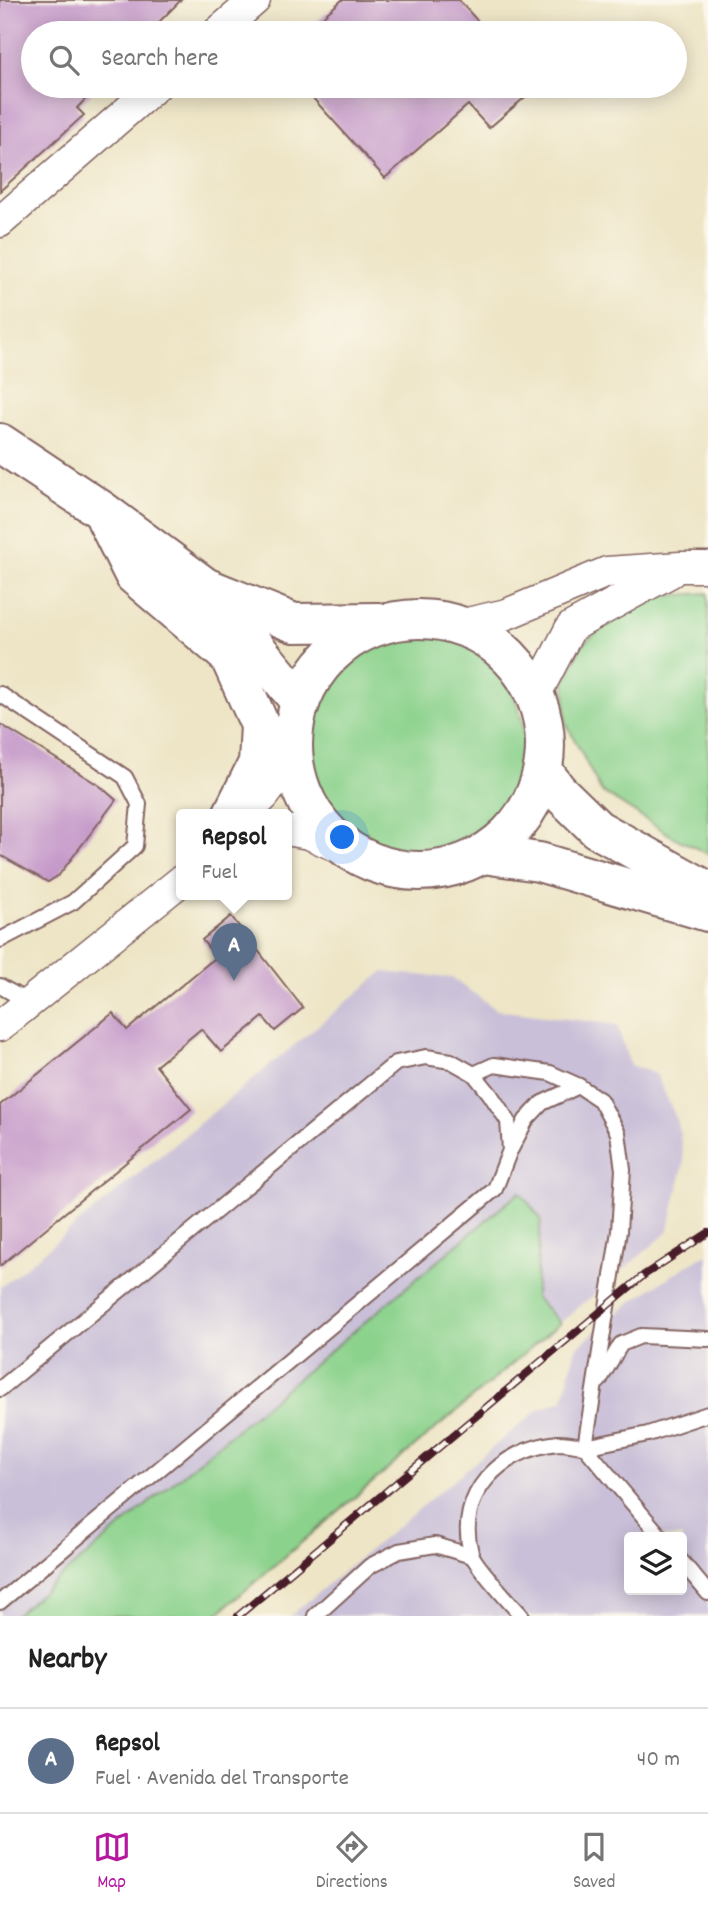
<!DOCTYPE html>
<meta charset="utf-8">
<style>
body{margin:0;font-family:Dekko,sans-serif;background:#f2f2f2;color:#222}
.controls{position:absolute;right:21px;bottom:21px;display:grid;overflow:hidden;border-radius:7px;box-shadow:0 4px 18px #0003}
.controls button{width:63px;height:63px;display:grid;place-items:center;padding:0;border:0;border-bottom:2px solid #e0e0e0;background:#fff;color:#222;font:35px sans-serif}
.you{position:absolute;left:343px;top:838px;width:24px;height:24px;margin:-18px;border:5px solid #fff;border-radius:50%;background:#1a73e8;box-shadow:0 0 0 10px #1a73e833}
.badge{display:grid;place-items:center;width:46px;height:46px;border-radius:50%;background:#b5179e;color:#fff;font-size:23px;font-weight:700}
.pin{position:absolute;translate:-50% -58px;filter:drop-shadow(0 2px 4px #0008)}
.pin::after{content:'';position:absolute;top:37px;width:24px;height:21px;background:inherit;clip-path:polygon(0 0,100% 0,50% 100%)}
.popup{position:absolute;left:176px;top:809px;width:116px;height:91px;box-sizing:border-box;display:grid;place-content:center;border-radius:7px;background:#fff;filter:drop-shadow(0 2px 5px #0005);font-size:23px;white-space:nowrap;color:#767676}
.popup b{font-size:26px;color:#222}
.popup::after{content:'';position:absolute;left:50%;top:100%;margin-left:-14px;border:14px solid transparent;border-top-color:#fff}
.list{margin:0;padding:0;list-style:none}
h2{display:flex;justify-content:space-between;align-items:center;height:91px;margin:0;padding:0 28px;font-size:30px}
h2 small{font-size:23px;font-weight:400;color:#767676}
.list li{display:grid;grid-template-columns:46px 1fr auto;gap:21px;align-items:center;box-sizing:border-box;height:105px;padding:0 28px;border-top:2px solid #e0e0e0}
.list b{display:block;font-size:26px;white-space:nowrap}
.list p{margin:0;font-size:23px;white-space:nowrap;color:#767676}
.list em{font-size:23px;font-style:normal;color:#767676}
.icon{flex:none;width:38px;height:38px;fill:none;stroke:currentColor;stroke-width:2;stroke-linecap:round;stroke-linejoin:round}
.map{position:relative;flex:none;width:708px;height:1616px;overflow:hidden}
.search{position:absolute;background:#fff;box-shadow:0 4px 18px #0003;left:21px;right:21px;top:21px;height:77px;display:flex;align-items:center;gap:18px;box-sizing:border-box;padding:0 24px;border-radius:38px;color:#767676;font-size:26px}
.sheet{height:196px;background:#fff}
nav{display:flex;justify-content:space-around;align-items:center;box-sizing:border-box;height:98px;border-top:2px solid #e0e0e0;background:#fff;font-size:19px;color:#767676}
nav a{display:grid;justify-items:center;gap:4px}
nav .on{color:#b5179e}
.map>svg:first-child{display:block}
.industrial{fill:#c9bfd8;fill-rule:evenodd}
.green{fill:#8bd28c;stroke:#6a785c;stroke-width:2}
.building{fill:#c498c9}
.lines{fill:none;stroke-linecap:round;stroke-linejoin:round}
.service-casing{stroke:#836461;stroke-width:18}
.minor-casing{stroke:#836461;stroke-width:33}
.trunk-casing{stroke:#836461;stroke-width:42}
.service{stroke:#fff;stroke-width:14}
.minor{stroke:#fff;stroke-width:30}
.trunk{stroke:#fff;stroke-width:38}
.rail-casing{stroke:#4a1f2b;stroke-width:8}
.rail{stroke:#fbf7ec;stroke-width:5;stroke-dasharray:16;stroke-linecap:butt}
</style>
<div class="map">
<svg width="708" height="1616" viewBox="0 0 708 1616">
<rect width="100%" height="100%" fill="#fbf7ec"/>
<filter id="ink" filterUnits="userSpaceOnUse"><feTurbulence type="fractalNoise" baseFrequency=".0143" numOctaves="2"/><feDisplacementMap in="SourceGraphic" scale="14" xChannelSelector="R" yChannelSelector="G"/><feConvolveMatrix kernelMatrix="1 2 1 2 8 2 1 2 1" color-interpolation-filters="sRGB"/></filter>
<filter id="wash" filterUnits="userSpaceOnUse"><feTurbulence type="fractalNoise" baseFrequency=".00686" numOctaves="4" result="noise"/><feDisplacementMap in="SourceGraphic" scale="28" xChannelSelector="R" yChannelSelector="G"/><feGaussianBlur stdDeviation="1.57" result="paint"/><feColorMatrix in="noise" values="0 0 0 0 0 0 0 0 0 0 0 0 0 0 0 0 0 1.4 0 .05"/><feComposite in="paint" operator="in"/></filter>
<g filter="url(#wash)">
<rect width="100%" height="100%" fill="#eee5c6"/>
<g class="industrial">
<path d="M383,972L452,978L497,1010L617,1025L630,1065L656,1074L678,1122L684,1162L668,1232L560,1323L535,1297L541,1219L520,1192L14,1616H0V1288Z"/>
<path d="M708,1254V1616H290L539,1409L563,1400L576,1348L631,1302L699,1258ZM629,1537H682V1590H629Z"/>
</g>
<g class="green">
<path d="M708,593V854L673,837L601,791L566,723L565,680L583,644L621,610L661,596Z"/>
<circle cx="417" cy="742" r="107"/>
<path d="M520,1192L541,1219L535,1297L560,1323L215,1616H14Z"/>
</g>
<g id="blocks">
<g class="building">
<path d="M0,0H181L148,33H33V86H98L77,108L84,115L0,191Z"/>
<path d="M342,0H459L488,33H304Z"/>
<path d="M302,86H538L489,128L468,105L385,178Z"/>
<path d="M0,724L100,786L116,800L59,875L48,882L0,855Z"/>
<path d="M231,916L303,1008L275,1031L263,1017L221,1052L201,1029L156,1066L191,1109L0,1266V1105L113,1013L127,1030L216,957L202,940Z"/>
</g>
</g>
</g>
<g filter="url(#ink)">
<use href="#blocks" fill-opacity="0" stroke="#836461" stroke-width="2"/>
<g class="lines">
<defs>
<g id="service">
<path d="M0,694L125,777L139,804L135,846L73,902L0,940"/>
<path d="M0,986L30,1003"/>
<path d="M474,1074L494,1065L550,1073L579,1086L600,1100L618,1133L623,1170L619,1231L585,1447L648,1434L708,1414"/>
<path d="M511,1149L526,1120L542,1103L579,1086"/>
<path d="M599,1381L621,1344L641,1336L708,1339"/>
<path d="M0,1389L396,1063L426,1057L451,1061L474,1074L490,1094L508,1121L510,1150L495,1189L0,1602"/>
<path d="M682,1562L708,1593"/>
<path d="M315,1616L370,1566L399,1551L435,1545L472,1556"/>
<path d="M522,1616C512,1605 474,1564 471,1553C455,1494 501,1449 558,1443C567,1443 577,1445 585,1447L661,1537"/>
</g>
<g id="minor">
<path d="M217,33L255,0"/>
<path d="M0,222L156,86"/>
<path d="M463,624L507,614L607,572L680,567H708"/>
<path d="M536,694L571,627L671,572"/>
<path d="M244,815L264,796L291,761"/>
<path d="M286,830L309,834L347,851"/>
<path d="M0,1026L182,880"/>
</g>
<g id="trunk">
<path d="M0,443L101,510L205,587L299,700"/>
<path d="M106,519L134,575L229,656L260,725L258,763L232,815"/>
<path d="M210,589L294,623L378,622"/>
<circle cx="419" cy="745" r="126"/>
<path d="M543,771L557,790L597,829L708,891"/>
<path d="M484,854L539,862L708,912"/>
</g>
</defs>
<use href="#service" class="service-casing"/>
<use href="#minor" class="minor-casing"/>
<use href="#trunk" class="trunk-casing"/>
<use href="#service" class="service"/>
<use href="#minor" class="minor"/>
<use href="#trunk" class="trunk"/>
<defs>
<path id="rail" d="M238,1616L644,1275L708,1233"/>
</defs>
<use href="#rail" class="rail-casing"/>
<use href="#rail" class="rail"/>
</g>
</g>
</svg>
<div class="controls">
<button><svg class="icon" aria-label="layers" viewBox="0 0 24 24"><path d="M12 4l9 5-9 5-9-5zM3 14l9 5 9-5"/></svg></button>
</div>
<div class="you"></div>
<div class="pin badge" style="left:234px;top:981px;background:#5c6f8a">A</div>
<div class="popup"><b>Repsol</b>Fuel</div>
<div class="search"><svg class="icon" aria-label="search" viewBox="0 0 24 24"><circle cx="10" cy="10" r="6"/><path d="M15 15l6 6"/></svg>Search here</div>
</div>
<section class="sheet">
<h2>Nearby<small></small></h2>
<ul class="list">
<li><span class="badge" style="background:#5c6f8a">A</span><div><b>Repsol</b><p>Fuel · Avenida del Transporte</p></div><em>40 m</em></li>
</ul>
</section>
<nav>
<a class="on"><svg class="icon" aria-label="map" viewBox="0 0 24 24"><path d="M3 6l6-2 6 2 6-2v14l-6 2-6-2-6 2zM9 4v14M15 6v14"/></svg>Map</a>
<a><svg class="icon" aria-label="directions" viewBox="0 0 24 24"><path d="M12 3l9 9-9 9-9-9zM9 14v-3h6M13 9l2 2-2 2"/></svg>Directions</a>
<a><svg class="icon" aria-label="saved" viewBox="0 0 24 24"><path d="M7 4h10v16l-5-4-5 4z"/></svg>Saved</a>
</nav>
